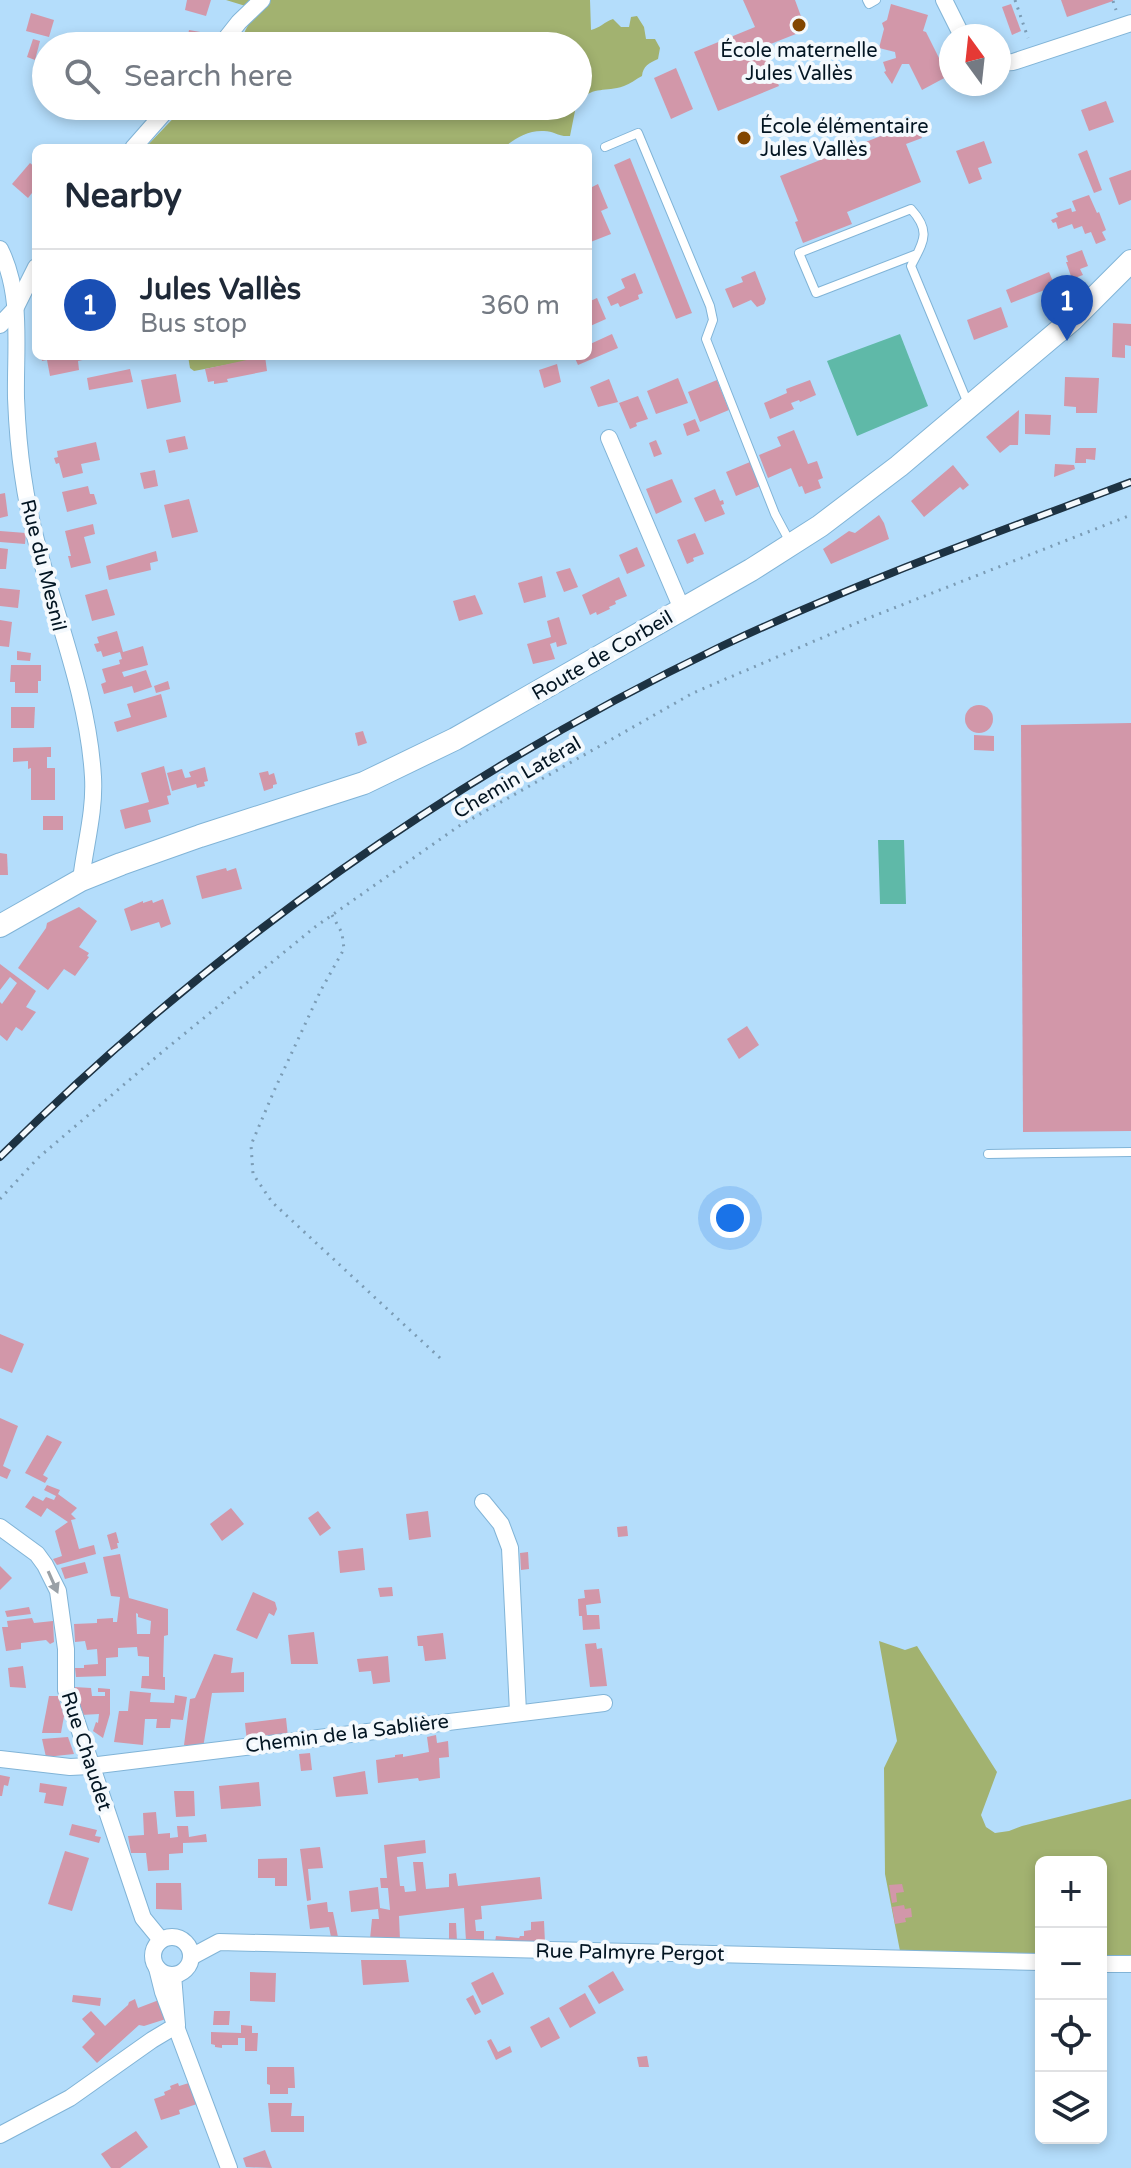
<!DOCTYPE html>
<meta charset="utf-8">
<style>
body{margin:0;font-family:"Varela Round",sans-serif;background:#f2f2f3;color:#1f2937}
.controls{position:absolute;right:24px;bottom:24px;display:grid;overflow:hidden;border-radius:12px;box-shadow:0 4px 12px #0003}
.controls button{width:72px;height:72px;display:grid;place-items:center;padding:0;border:0;border-bottom:2px solid #e0e1e3;background:#fff;color:#1f2937;font:40px sans-serif}
.compass{position:absolute;left:939px;top:24px;width:72px;height:72px;border-radius:50%;background:#fff;box-shadow:0 4px 12px #0003;rotate:345deg}
.you{position:absolute;left:730px;top:1218px;width:28px;height:28px;margin:-20px;border:6px solid #fff;border-radius:50%;background:#1a73e8;box-shadow:0 0 0 12px #1a73e833}
.badge{display:grid;place-items:center;width:52px;height:52px;border-radius:50%;background:#ea580c;color:#fff;font-size:26px;font-weight:700}
.pin{position:absolute;translate:-50% -66px;filter:drop-shadow(0 2px 4px #0008)}
.pin::after{content:'';position:absolute;top:42px;width:28px;height:24px;background:inherit;clip-path:polygon(0 0,100% 0,50% 100%)}
.list{margin:0;padding:0;list-style:none}
h2{display:flex;justify-content:space-between;align-items:center;height:104px;margin:0;padding:0 32px;font-size:34px}
h2 small{font-size:26px;font-weight:400;color:#747a83}
.list li{display:grid;grid-template-columns:52px 1fr auto;gap:24px;align-items:center;box-sizing:border-box;height:112px;padding:0 32px;border-top:2px solid #e0e1e3}
.list b{display:block;font-size:30px;white-space:nowrap}
.list p{margin:0;font-size:26px;white-space:nowrap;color:#747a83}
.list em{font-size:26px;font-style:normal;color:#747a83}
.icon{flex:none;width:44px;height:44px;fill:none;stroke:currentColor;stroke-width:2;stroke-linecap:round;stroke-linejoin:round}
.map{position:relative;flex:none;width:1131px;height:2168px;overflow:hidden}
.search{position:absolute;background:#fff;box-shadow:0 4px 12px #0003;left:32px;top:32px;width:560px;height:88px;display:flex;align-items:center;gap:20px;box-sizing:border-box;padding:0 28px;border-radius:44px;color:#747a83;font-size:30px}
.panel{position:absolute;background:#fff;box-shadow:0 4px 12px #0003;left:32px;top:144px;width:560px;height:216px;border-radius:12px}
.map>svg:first-child{display:block}
.forest{fill:#a2b270}
.water{fill:#5fb9a8}
.building{fill:#d297a9;fill-rule:evenodd}
.lines{fill:none;stroke-linecap:round;stroke-linejoin:round}
.service-casing{stroke:#81b4d7;stroke-width:10}
.minor-casing{stroke:#81b4d7;stroke-width:18}
.secondary-casing{stroke:#81b4d7;stroke-width:24}
.path{stroke:#7b9cb5;stroke-width:3;stroke-dasharray:2 6;stroke-linecap:butt}
.service{stroke:#fff;stroke-width:8}
.minor{stroke:#fff;stroke-width:16}
.secondary{stroke:#fff;stroke-width:22}
.rail-casing{stroke:#1d3242;stroke-width:8}
.rail{stroke:#f4f9fd;stroke-width:5;stroke-dasharray:15;stroke-linecap:butt}
.oneway{fill:#9aa1a7}
.poi-dot{fill:#824600;stroke:#f4f9fd;stroke-width:3}
.labels{text-anchor:middle;stroke-width:8;stroke-linejoin:round;paint-order:stroke}
.poi-label{font-size:20px;fill:#031522;stroke:#f4f9fd}
.street-label{font-size:20px;fill:#031522;stroke:#f4f9fd}
</style>
<div class="map">
<svg width="1131" height="2168" viewBox="0 0 1131 2168">
<rect width="100%" height="100%" fill="#b4ddfb"/>
<g class="forest">
<path d="M226,0H590L591,30C600,28 604,22 613,19L621,27H629L631,17L637,16L644,27L646,39H655L660,48L658,59C649,63 643,66 642,76C636,79 630,84 624,86C604,93 596,85 578,101V46H241C242,32 251,18 262,11Z"/>
<path d="M185,106H576L570,136C558,137 554,131 544,131C530,130 517,137 507,145V148H145Z"/>
<path d="M188,356H273L194,371L190,368Z"/>
<path d="M879,1641L905,1650L917,1646L997,1772L981,1815L986,1827L995,1833L1009,1831L1022,1826L1131,1799V1956H1101V1862H1041V1954L900,1951L885,1874L884,1768L897,1741Z"/>
</g>
<g class="water">
<path d="M900,334L928,406L857,436L827,361Z"/>
<path d="M878,840H904L906,904H880Z"/>
</g>
<g class="building">
<path d="M187,0H211L206,16L185,10Z"/>
<path d="M743,0H795L806,30L763,47L779,86L718,111L694,52L755,27Z"/>
<path d="M1061,0H1113V1L1067,17Z"/>
<path d="M891,4L928,15L923,31L926,32L948,76L922,90L909,64H902L892,84L884,72L886,71L883,62L896,58L895,52L879,48L884,29L882,23L887,20Z"/>
<path d="M1011,4L1021,31L1012,35L1002,7Z"/>
<path d="M31,13L54,20L49,37L26,31Z"/>
<path d="M189,30L206,33L204,46L192,43V41L187,40Z"/>
<path d="M33,39L40,41L35,60L27,57Z"/>
<path d="M676,68L693,109L671,119L654,78Z"/>
<path d="M1106,101L1114,122L1089,131L1081,110Z"/>
<path d="M916,122L922,138L906,144L921,182L847,212L852,224L803,243L795,222L798,221L780,176Z"/>
<path d="M984,141L992,163L978,168L982,179L969,184L956,151Z"/>
<path d="M1087,150L1102,190L1094,193L1078,154Z"/>
<path d="M630,158L692,313L676,319L614,165Z"/>
<path d="M30,163L36,168V188L28,198L12,184Z"/>
<path d="M1131,170V200L1119,205L1109,178Z"/>
<path d="M598,184L608,208L601,211L611,234L588,243V189Z"/>
<path d="M1089,195L1097,213L1099,212L1106,230L1102,232L1106,240L1096,244L1091,232L1085,234L1082,226L1074,229L1072,224L1058,229L1056,222L1053,223L1051,220L1058,217L1056,213L1071,208L1072,212L1076,211L1072,201Z"/>
<path d="M1082,250L1088,266L1080,269L1083,275L1072,279L1066,262H1068L1066,256Z"/>
<path d="M755,271L766,299L764,304L757,307L751,300L733,308L725,289L743,282L741,277Z"/>
<path d="M1049,272L1055,286L1011,303L1006,290Z"/>
<path d="M635,273L643,293L638,295L639,299L620,307L618,303L611,306L607,297L625,288L621,279Z"/>
<path d="M597,298L606,319L588,327V302Z"/>
<path d="M1001,307L1008,327L974,340L967,320Z"/>
<path d="M1113,323L1131,324V346L1125,345V358L1112,357Z"/>
<path d="M612,334L618,348L578,365L574,356H588V345Z"/>
<path d="M41,356H96V357L78,361L79,370L50,376L47,360L42,361Z"/>
<path d="M265,356L267,371L227,379L228,382L214,384V381L208,382L205,369Z"/>
<path d="M557,364L561,382L544,388L539,370Z"/>
<path d="M130,369L133,382L89,390L87,378Z"/>
<path d="M176,374L181,402L147,409L141,380Z"/>
<path d="M1065,377L1099,378L1097,413H1076V407L1064,406Z"/>
<path d="M678,378L688,403L656,414L647,391Z"/>
<path d="M609,379L618,402L598,407L590,387Z"/>
<path d="M717,380L729,410L700,422L688,392Z"/>
<path d="M810,380L816,395L800,402L799,400L791,403L794,409L770,419L764,403L787,393L786,389Z"/>
<path d="M638,396L648,419L636,423L637,426L630,429L619,403Z"/>
<path d="M1019,410L1018,445H1010L1000,453L986,437Z"/>
<path d="M1025,414L1051,415L1050,435L1025,434Z"/>
<path d="M695,419L700,431L687,436L683,424Z"/>
<path d="M794,430L808,464L817,461L823,478L818,480L821,488L805,494L802,486L799,487L791,468L768,478L759,455L781,446L777,437Z"/>
<path d="M185,436L188,449L169,453L166,440Z"/>
<path d="M656,440L662,454L654,457L649,443Z"/>
<path d="M96,442L100,460L81,464L83,473L63,478L59,463L56,464L54,458L58,457L57,451Z"/>
<path d="M1076,448H1096L1095,460L1086,459V463H1075Z"/>
<path d="M750,462L760,486L736,496L726,472Z"/>
<path d="M1055,464L1074,465L1075,469L1054,477Z"/>
<path d="M953,465L969,485L963,490L960,487L924,517L911,501Z"/>
<path d="M155,470L158,486L144,489L140,473Z"/>
<path d="M672,479L682,502L656,514L646,489Z"/>
<path d="M88,486L90,494H94L97,504L67,512L62,492Z"/>
<path d="M715,489L720,501L723,500L724,504L721,505L725,514L705,522L694,498Z"/>
<path d="M5,493L8,516L0,518V494Z"/>
<path d="M189,499L198,532L172,538L164,505Z"/>
<path d="M879,515L884,523L889,539L831,564L823,549L849,531L855,533Z"/>
<path d="M93,524L95,534L84,537L91,563L71,568L68,556H71L65,531Z"/>
<path d="M0,531L26,533L25,544L0,542Z"/>
<path d="M695,533L704,554L693,558L694,561L687,564L677,540Z"/>
<path d="M637,547L645,566L627,574L619,555Z"/>
<path d="M0,548L8,549L6,569H0Z"/>
<path d="M156,551L158,561L150,563L151,570L109,580L106,566Z"/>
<path d="M570,568L578,587L564,592L556,572Z"/>
<path d="M542,576L546,597L524,603L518,583Z"/>
<path d="M619,577L627,596L615,601L616,604L609,607L610,609L597,615L596,612L590,615L582,595Z"/>
<path d="M0,588L20,590L18,608L0,606Z"/>
<path d="M107,589L115,615L92,621L85,595Z"/>
<path d="M475,595L483,614L459,621L453,601Z"/>
<path d="M559,617L567,644L557,647L556,642L550,644L555,659L533,664L527,644L551,637L547,621Z"/>
<path d="M0,620L12,622L9,647L0,646Z"/>
<path d="M117,631L123,652L143,646L148,665L122,672L124,677L146,670L152,687L134,693L132,686L104,694L101,684L106,682L102,669L120,664L119,660L122,659L120,652L103,657L101,651L97,652L94,644L99,643L97,637Z"/>
<path d="M17,651L31,653L30,661L17,660Z"/>
<path d="M11,665H41V681H38V693H15V682H10Z"/>
<path d="M168,681L170,689L156,693L154,686Z"/>
<path d="M161,694L167,717L117,732L114,722L131,717L127,704Z"/>
<circle cx="979" cy="719" r="14"/>
<path d="M11,707H35L34,728H11Z"/>
<path d="M1131,723V1131L1023,1132L1021,725Z"/>
<path d="M363,731L367,743L358,746L355,733Z"/>
<path d="M974,735L994,736V751L974,750Z"/>
<path d="M51,747V757H47V768H55V800H31V768L28,769V761L13,762V748Z"/>
<path d="M164,766L171,795L167,796L169,804L148,810L151,822L125,829L120,810L149,802L141,773Z"/>
<path d="M205,767L208,781L204,782L205,786L197,788L196,784L172,791L167,773L182,769L185,778L191,777L189,772Z"/>
<path d="M268,771L269,775L274,773L277,784L273,785V788L264,791L259,773Z"/>
<rect x="43" y="816" width="20" height="14"/>
<path d="M0,853L7,854L8,875H0Z"/>
<path d="M226,868L227,871L236,868L242,889L202,899L196,876Z"/>
<path d="M163,899L171,924L161,928L159,922L131,931L124,909L143,901V903L152,900L153,903Z"/>
<path d="M79,907L97,921L79,947L89,953L87,956L89,957L75,976L64,969L48,990L18,968L46,928L47,923Z"/>
<path d="M0,964L36,991L26,1007L36,1012L22,1031L16,1027L7,1041L0,1035V1002L2,1004L17,983L10,977L0,990Z"/>
<path d="M747,1026L759,1045L739,1059L727,1039Z"/>
<path d="M0,1334L24,1344L12,1373L0,1368Z"/>
<path d="M0,1418L18,1426L3,1466L11,1470L7,1479L0,1476Z"/>
<path d="M47,1435L62,1442L43,1475L48,1478L45,1483L25,1473Z"/>
<path d="M47,1485L60,1490L58,1494L77,1508L71,1514L76,1519L71,1520L79,1549L94,1545L96,1554L57,1565L53,1559L62,1556L55,1531L68,1522L47,1508L41,1517L25,1507L33,1496L43,1501L46,1497L54,1500L56,1496L44,1490Z"/>
<path d="M231,1508L244,1524L222,1541L210,1524Z"/>
<path d="M318,1511L331,1528L320,1536L308,1518Z"/>
<path d="M428,1511L431,1537L409,1540L406,1514Z"/>
<path d="M627,1526L628,1536L618,1537L617,1527Z"/>
<path d="M116,1532L119,1543H117L118,1548L111,1550L107,1535Z"/>
<path d="M363,1548L365,1570L340,1573L338,1551Z"/>
<path d="M528,1552L529,1569L521,1570L520,1553Z"/>
<path d="M120,1554L129,1598L168,1609V1635L164,1636L163,1677H165V1690L141,1688L142,1676H149V1657L138,1656L137,1647L118,1648V1657L106,1658V1676L76,1677L75,1668H84V1665L98,1664L97,1649L87,1650L85,1641L75,1642L74,1624L97,1623V1619L113,1618V1622H117L120,1597L111,1596L103,1557ZM136,1613L138,1614V1617L151,1621L150,1634H137Z"/>
<path d="M85,1562L88,1573L65,1579L61,1568Z"/>
<path d="M0,1566L12,1578L0,1590Z"/>
<path d="M392,1587L393,1596L380,1597L378,1588Z"/>
<path d="M599,1589L601,1603L586,1605L587,1615H599L600,1629L583,1630L582,1616H579L578,1599L585,1598L584,1590Z"/>
<path d="M253,1592L275,1602L277,1609L274,1616L269,1613L257,1639L236,1630Z"/>
<path d="M29,1607L31,1614L7,1617L5,1611Z"/>
<path d="M32,1618L34,1623L53,1621L54,1642L50,1644L46,1640L21,1643V1649L6,1651L2,1627H8L7,1621Z"/>
<path d="M314,1632L318,1664H291L288,1635Z"/>
<path d="M443,1633L446,1659L425,1661L423,1646H418L417,1636Z"/>
<path d="M596,1643L597,1649L602,1648L607,1686L590,1687L585,1644Z"/>
<path d="M214,1654L233,1658L231,1673L244,1672V1692L212,1693L203,1748L184,1745L190,1699L195,1698Z"/>
<path d="M388,1656L390,1682L373,1684L371,1671L359,1672L357,1659Z"/>
<path d="M23,1666L26,1688L10,1687L8,1668Z"/>
<path d="M74,1687L91,1688L92,1696H105V1692H98V1688L110,1689V1714L103,1738L93,1731L96,1722L98,1723L99,1714L81,1715Z"/>
<path d="M130,1691L151,1693L150,1702L174,1703L175,1695L187,1697L183,1720L171,1719L170,1728H156L157,1719H145L143,1745L114,1742L119,1711H128Z"/>
<path d="M49,1696H58L64,1716L61,1733H42Z"/>
<path d="M286,1718L288,1737L247,1742L245,1723Z"/>
<path d="M436,1735L437,1743L448,1741L449,1757L439,1758L440,1778L419,1781L418,1778L378,1783L376,1760L395,1757V1755L403,1754V1757L429,1752L427,1737Z"/>
<path d="M68,1737L74,1754L46,1757L42,1739Z"/>
<path d="M310,1753L312,1770L301,1771L299,1754Z"/>
<path d="M365,1771L368,1794L336,1797L333,1777Z"/>
<path d="M0,1775L10,1777L8,1786L4,1785L2,1796H0Z"/>
<path d="M259,1782L261,1806L221,1809L219,1786Z"/>
<path d="M40,1783L67,1787L63,1806L44,1803L46,1793L39,1792Z"/>
<path d="M174,1791H194L195,1816L176,1817Z"/>
<path d="M156,1812L158,1834L170,1833V1838L178,1837L177,1826H188L189,1837L206,1834L207,1842L183,1843V1853L169,1854V1870L148,1871L146,1853H131L128,1836L144,1835L143,1813Z"/>
<path d="M72,1824L97,1830L95,1836L101,1837L99,1843L69,1835Z"/>
<path d="M425,1840L426,1853L397,1857L400,1886H404L405,1892L416,1891L413,1862H423L426,1889L449,1887V1874L456,1873L458,1886L540,1877L542,1899L481,1906L482,1919L475,1920L476,1931H484V1941H466L464,1908L399,1916L400,1940L370,1939L372,1919H379L378,1909L351,1912L349,1891L378,1887L380,1908L390,1910L388,1888H381L380,1878H387L384,1845Z"/>
<path d="M320,1847L323,1868L308,1869L311,1900L307,1901L300,1849Z"/>
<path d="M65,1851L89,1858L72,1911L48,1904Z"/>
<path d="M287,1858V1886H275V1878H258V1859Z"/>
<path d="M156,1883H181L182,1910L156,1909Z"/>
<path d="M902,1884L904,1892L896,1893L897,1902L892,1903L889,1885Z"/>
<path d="M327,1902L328,1912H333L338,1937H331L329,1927L310,1929L307,1905Z"/>
<path d="M904,1905L905,1909L911,1908L912,1917L905,1918L906,1922L895,1924L892,1907Z"/>
<path d="M544,1921L545,1943L495,1942L496,1936L519,1938L520,1936H524V1931L531,1930V1922Z"/>
<path d="M449,1923H456L457,1941H449Z"/>
<path d="M361,1960H406L409,1982L363,1985Z"/>
<path d="M613,1971L624,1990L599,2004L588,1986Z"/>
<path d="M250,1972L276,1973L275,2002L250,2001Z"/>
<path d="M493,1972L504,1994L482,2005L471,1983Z"/>
<path d="M585,1993L596,2013L570,2028L559,2008Z"/>
<path d="M73,1995L101,1998L100,2006L72,2002Z"/>
<path d="M473,1995L481,2012L475,2015L466,1999Z"/>
<path d="M135,1999L138,2008L159,2000L166,2019L144,2026L139,2025L97,2063L82,2047L95,2034L82,2019L91,2011L105,2026L128,2005L129,2002Z"/>
<path d="M214,2011H230L229,2025H213Z"/>
<path d="M549,2017L560,2038L541,2048L530,2027Z"/>
<path d="M241,2025L252,2026V2033H258L257,2051H245V2038H238V2045H222V2048L215,2047V2045L211,2044V2032L241,2033Z"/>
<path d="M491,2039L498,2052L510,2046L512,2052L496,2060L487,2041Z"/>
<path d="M647,2056L649,2067H639L637,2057Z"/>
<path d="M267,2067H294L295,2088H288V2094H270V2085L267,2084Z"/>
<path d="M178,2083L179,2086L189,2083L197,2104L179,2110L180,2114L161,2120L154,2099L165,2095L164,2092L171,2089L170,2086Z"/>
<path d="M268,2103H292L291,2116H304V2132H271Z"/>
<path d="M136,2131L148,2147L120,2168H111L101,2154Z"/>
<path d="M265,2150L272,2168L246,2167L243,2158Z"/>
</g>
<g class="lines">
<defs>
<g id="service">
<path d="M867,0L869,4L876,0"/>
<path d="M605,147L638,133L710,306L713,320L706,339L775,514L791,544"/>
<path d="M917,254L816,293L799,253L911,209C932,232 923,242 911,266L969,406"/>
<path d="M988,1154L1131,1152"/>
</g>
<g id="minor">
<path d="M944,0L962,36"/>
<path d="M220,46L239,22L262,0"/>
<path d="M999,63L1013,62L1131,23"/>
<path d="M133,148L170,106"/>
<path d="M0,249C23,295 15,348 16,398C17,424 19,450 23,476C37,578 87,674 93,777C95,812 85,845 81,880"/>
<path d="M0,325L15,309L36,267"/>
<path d="M609,438L682,609"/>
<path d="M483,1502L501,1524L510,1548L518,1712"/>
<path d="M0,1527L37,1554L45,1565L58,1591L66,1649V1690L143,1918L161,1940"/>
<path d="M0,1759L70,1767L90,1766L604,1703"/>
<circle cx="172" cy="1956" r="19"/>
<path d="M191,1957L219,1942L1041,1962"/>
<path d="M1101,1964H1131"/>
<path d="M157,1968L163,1992L229,2168"/>
<path d="M0,2135L70,2098L152,2040L177,2025L173,1975"/>
</g>
<path id="secondary" d="M0,926L81,880L121,864L200,836L364,783L455,739L751,570L820,526L899,466L1073,319L1131,261"/>
</defs>
<use href="#service" class="service-casing"/>
<use href="#minor" class="minor-casing"/>
<use href="#secondary" class="secondary-casing"/>
<g class="path">
<path d="M1015,0L1028,38"/>
<path d="M1113,1L1116,10"/>
<path d="M332,915L342,933L344,949L321,990L274,1091L251,1145L253,1174L272,1202L440,1358"/>
<path d="M0,1199L38,1158L161,1053L315,927L459,826L693,693L866,619L1131,515"/>
</g>
<use href="#service" class="service"/>
<use href="#minor" class="minor"/>
<use href="#secondary" class="secondary"/>
<defs>
<path id="rail" d="M0,1157C210,948 455,774 722,646C855,583 993,534 1131,482"/>
</defs>
<use href="#rail" class="rail-casing"/>
<use href="#rail" class="rail"/>
</g>
<defs><path id="oneway-solid" d="M-6-.8H1V-3.2L6.5 0L1 3.2V.8H-6Z" transform="scale(2)"/></defs>
<use class="oneway" href="#oneway-solid" transform="translate(53 1582) rotate(66)"/>
<g class="poi-dot">
<circle cx="799" cy="25" r="8"/>
<circle cx="744" cy="138" r="8"/>
</g>
<g class="labels">
<g class="poi-label">
<text x="799" y="57">École maternelle<tspan x="799" dy="23">Jules Vallès</tspan></text>
<text x="760" y="133" text-anchor="start">École élémentaire<tspan x="760" dy="23">Jules Vallès</tspan></text>
</g>
<g class="street-label">
<text transform="translate(44 565) rotate(76)" y="7">Rue du Mesnil</text>
<text transform="translate(602 655) rotate(-30)" y="7">Route de Corbeil</text>
<text transform="translate(517 777) rotate(-30)" y="7">Chemin Latéral</text>
<text transform="translate(347 1733) rotate(-7)" y="7">Chemin de la Sablière</text>
<text transform="translate(87 1751) rotate(72)" y="7">Rue Chaudet</text>
<text transform="translate(630 1952) rotate(1)" y="7">Rue Palmyre Pergot</text>
</g>
</g>
</svg>
<div class="controls">
<button>+</button>
<button>−</button>
<button><svg class="icon" aria-label="locate" viewBox="0 0 24 24"><circle cx="12" cy="12" r="6"/><path d="M12 2v4M12 18v4M2 12h4M18 12h4"/></svg></button>
<button><svg class="icon" aria-label="layers" viewBox="0 0 24 24"><path d="M12 4l9 5-9 5-9-5zM3 14l9 5 9-5"/></svg></button>
</div>
<svg class="compass" viewBox="-18 -18 36 36"><path d="M0-13l5 13h-10z" fill="#e53935"/><path d="M0 13l5-13h-10z" fill="#747a83"/></svg>
<div class="you"></div>
<div class="pin badge" style="left:1067px;top:341px;background:#1a4fb4">1</div>
<div class="search"><svg class="icon" aria-label="search" viewBox="0 0 24 24"><circle cx="10" cy="10" r="6"/><path d="M15 15l6 6"/></svg>Search here</div>
<section class="panel">
<h2>Nearby<small></small></h2>
<ul class="list">
<li><span class="badge" style="background:#1a4fb4">1</span><div><b>Jules Vallès</b><p>Bus stop</p></div><em>360 m</em></li>
</ul>
</section>
</div>
